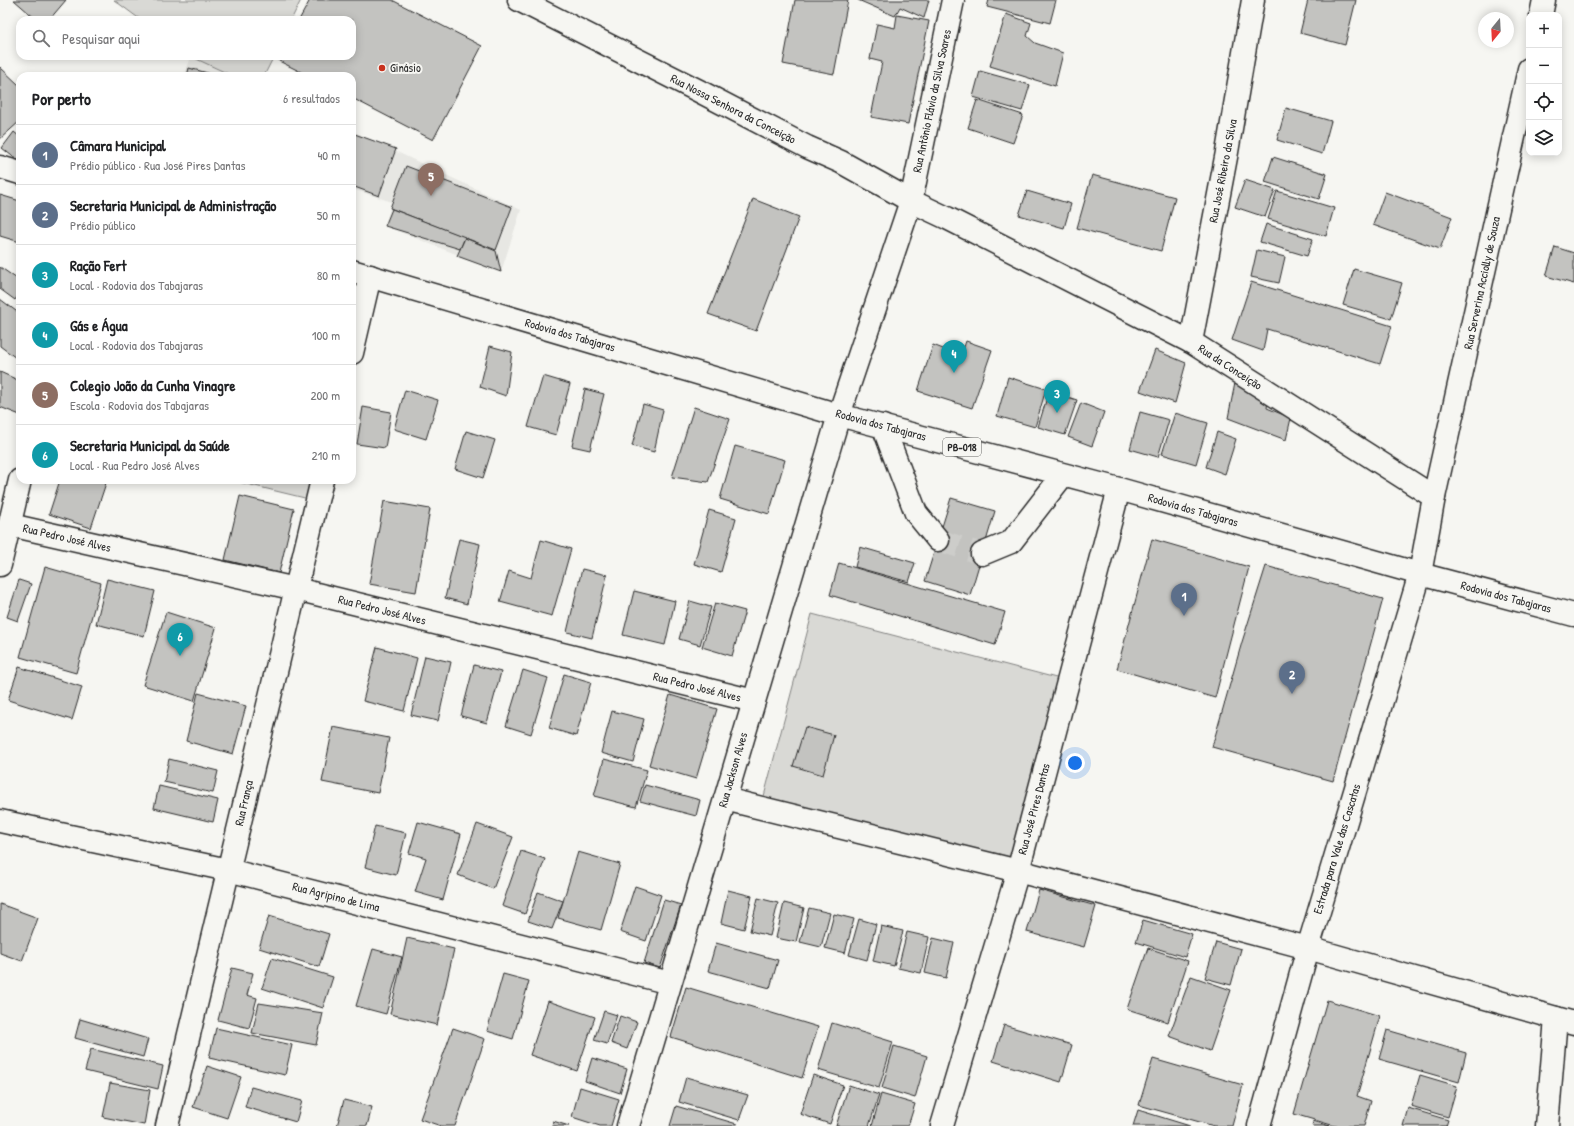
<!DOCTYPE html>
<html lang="pt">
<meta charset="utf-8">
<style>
body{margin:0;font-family:"Patrick Hand",sans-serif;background:#f2f2f2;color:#202124}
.controls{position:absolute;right:12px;top:12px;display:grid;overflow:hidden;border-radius:8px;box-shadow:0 2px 10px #0003}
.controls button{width:36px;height:36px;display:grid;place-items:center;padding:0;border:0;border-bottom:1px solid #e0e0e0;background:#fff;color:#202124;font:20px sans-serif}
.compass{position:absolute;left:1478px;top:12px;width:36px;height:36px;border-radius:50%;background:#fff;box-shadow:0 2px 10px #0003;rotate:198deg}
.you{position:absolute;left:1075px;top:763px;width:14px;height:14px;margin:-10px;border:3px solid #fff;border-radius:50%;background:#1a73e8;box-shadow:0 0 0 6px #1a73e833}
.badge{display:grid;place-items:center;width:26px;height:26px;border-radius:50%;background:#c8321e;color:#fff;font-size:13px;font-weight:700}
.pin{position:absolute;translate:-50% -33px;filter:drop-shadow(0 1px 2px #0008)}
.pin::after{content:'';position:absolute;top:21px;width:14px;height:12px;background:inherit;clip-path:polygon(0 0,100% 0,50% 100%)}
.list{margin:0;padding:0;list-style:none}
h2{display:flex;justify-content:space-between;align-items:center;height:52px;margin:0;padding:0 16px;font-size:17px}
h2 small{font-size:13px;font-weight:400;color:#757577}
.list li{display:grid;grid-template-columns:26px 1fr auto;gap:12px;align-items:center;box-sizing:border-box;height:60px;padding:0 16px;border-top:1px solid #e0e0e0}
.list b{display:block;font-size:15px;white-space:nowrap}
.list p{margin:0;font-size:13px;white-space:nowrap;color:#757577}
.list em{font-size:13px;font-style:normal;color:#757577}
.icon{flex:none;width:22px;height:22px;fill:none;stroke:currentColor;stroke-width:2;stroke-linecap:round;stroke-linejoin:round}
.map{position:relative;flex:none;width:1574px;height:1126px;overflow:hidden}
.search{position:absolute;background:#fff;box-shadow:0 2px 10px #0003;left:16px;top:16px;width:340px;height:44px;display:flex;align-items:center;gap:10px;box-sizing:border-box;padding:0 14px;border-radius:12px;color:#757577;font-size:15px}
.panel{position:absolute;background:#fff;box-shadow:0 2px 10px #0003;left:16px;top:72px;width:340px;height:412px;border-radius:12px}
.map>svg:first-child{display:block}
.built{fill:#e7e7e3}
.green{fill:#d9d9d5;stroke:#828280}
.building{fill:#c3c3c0;stroke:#2b2b2b}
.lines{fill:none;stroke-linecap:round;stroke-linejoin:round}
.minor-tunnel{stroke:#cdcdca;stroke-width:22;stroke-dasharray:22 11;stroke-linecap:butt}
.minor-casing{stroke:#2b2b2b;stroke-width:25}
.major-casing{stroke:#2b2b2b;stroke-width:25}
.minor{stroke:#f6f6f2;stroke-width:22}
.major{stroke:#f6f6f2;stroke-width:22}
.poi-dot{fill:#c8321e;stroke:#f6f6f2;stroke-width:1.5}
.labels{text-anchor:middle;stroke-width:4;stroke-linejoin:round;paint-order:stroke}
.shield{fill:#f6f6f2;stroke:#686867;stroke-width:1}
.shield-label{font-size:11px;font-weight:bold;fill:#2b2b2b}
.poi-label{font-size:12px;fill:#2b2b2b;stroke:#f6f6f2;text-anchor:start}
.street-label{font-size:12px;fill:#2b2b2b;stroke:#f6f6f2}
</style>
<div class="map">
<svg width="1574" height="1126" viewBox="0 0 1574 1126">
<rect width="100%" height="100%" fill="#f6f6f2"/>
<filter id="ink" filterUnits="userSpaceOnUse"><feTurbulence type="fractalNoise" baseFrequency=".025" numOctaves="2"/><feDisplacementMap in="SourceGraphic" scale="8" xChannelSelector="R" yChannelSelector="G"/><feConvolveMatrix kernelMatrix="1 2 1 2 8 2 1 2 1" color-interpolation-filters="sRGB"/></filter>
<g filter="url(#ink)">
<g class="built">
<path d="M191,57L233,76H184Z"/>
<path d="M352,131L521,210L501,272L385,226L392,202L352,189Z"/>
</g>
<g class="green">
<path d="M114,0H301L291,20H141Z"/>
<path d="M190,56H274L264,76H233Z"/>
<path d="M230,480H314L309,499Z"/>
<path d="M812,614L1060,679L1012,865L763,800Z"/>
</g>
<g class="building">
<path d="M14,0H66L49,20H37Z"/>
<path d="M310,0H392L482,46L433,140L352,98V76H309L279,61L281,56H352V20H299Z"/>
<path d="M795,0H848L834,74L783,64Z"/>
<path d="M858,0H929L924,18L900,7L895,16Z"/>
<path d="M989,0H1056L1050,23L987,7Z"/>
<path d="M1308,0H1356L1345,45L1300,33Z"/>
<path d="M1006,14L1031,23L1027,36L1035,43L1063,53L1055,86L990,66Z"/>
<path d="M897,15L929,21L908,124L871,117L882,62L870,59L877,24L895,28Z"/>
<path d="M0,67L20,86V121L0,139Z"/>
<path d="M189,68L219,76H187Z"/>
<path d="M980,71L1030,85L1022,111L973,97Z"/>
<path d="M977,100L1023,115L1013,143L968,128Z"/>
<path d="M1286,108L1331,121L1322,154L1277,140Z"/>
<path d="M14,132L20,137V157L17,160L2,148Z"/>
<path d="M352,133L396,149L379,196L352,186Z"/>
<path d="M1273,157L1327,174L1319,199L1265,182Z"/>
<path d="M406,166L512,207L496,250L390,208Z"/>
<path d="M1092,175L1175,197L1161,251L1077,228Z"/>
<path d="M1245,180L1275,190L1265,217L1235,207Z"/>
<path d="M1027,191L1071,204L1064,228L1019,215Z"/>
<path d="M1277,191L1334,208L1326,236L1268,219Z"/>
<path d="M1385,192L1452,217L1440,249L1373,225Z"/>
<path d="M0,195L20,201V242L0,236Z"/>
<path d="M753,199L799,217L756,331L708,314Z"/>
<path d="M392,209L465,237L460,249L385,226Z"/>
<path d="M1266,224L1313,239L1307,256L1260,242Z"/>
<path d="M465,238L496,251L501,272L457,256Z"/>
<path d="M1555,247L1574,253V284L1546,276Z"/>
<path d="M1257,250L1285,257L1279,283L1251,277Z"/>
<path d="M0,267L20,281V293L15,300L0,289Z"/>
<path d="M1354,269L1402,283L1391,319L1343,305Z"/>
<path d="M1251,282L1392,326L1380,364L1267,329L1263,351L1232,340Z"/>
<path d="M0,299L20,314V361L0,346Z"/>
<path d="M966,341L992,350L972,408L918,391L933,345L961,356Z"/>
<path d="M490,346L512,352L506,396L480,387Z"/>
<path d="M1155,350L1186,363L1175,403L1140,391Z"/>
<path d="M0,372L20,381V415L0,407Z"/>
<path d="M543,376L570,384L556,435L528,427Z"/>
<path d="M1008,377L1046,389L1035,427L997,416Z"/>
<path d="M1235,383L1268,400L1267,408L1291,418L1286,440L1228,418Z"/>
<path d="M585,389L604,394L590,450L572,446Z"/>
<path d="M405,390L438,400L426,439L394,429Z"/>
<path d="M1049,391L1077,400L1065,435L1038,427Z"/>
<path d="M1081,403L1104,412L1092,446L1068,437Z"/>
<path d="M643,404L663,410L654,452L632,446Z"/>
<path d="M363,407L391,412L385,448L357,444Z"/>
<path d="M694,407L730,419L708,482L672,477Z"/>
<path d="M1140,412L1169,420L1158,457L1130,449Z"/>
<path d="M1175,413L1208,423L1196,464L1162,454Z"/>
<path d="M466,431L495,440L483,478L455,469Z"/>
<path d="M1217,432L1236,439L1225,474L1206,467Z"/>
<path d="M735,446L785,460L769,514L720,499Z"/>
<path d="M60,480H107L91,528L49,514Z"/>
<path d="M240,496L294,509L279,573L225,560Z"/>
<path d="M951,498L995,511L970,595L925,581Z"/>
<path d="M384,501L430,509L416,592L369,584Z"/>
<path d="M709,510L736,518L721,572L694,564Z"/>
<path d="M459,539L480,544L467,604L445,598Z"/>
<path d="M1152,539L1249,567L1215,698L1117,669Z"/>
<path d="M541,540L571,549L552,616L500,602L509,571L531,578Z"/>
<path d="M860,547L915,563L909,582L855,567Z"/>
<path d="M839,563L1005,612L995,645L830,595Z"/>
<path d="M1266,566L1383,599L1333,781L1212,747L1242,642Z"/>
<path d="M45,567L101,583L76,673L20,657Z"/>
<path d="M582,569L607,575L592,638L567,632Z"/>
<path d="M107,579L155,591L144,636L96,624Z"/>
<path d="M19,580L31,584L18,621L7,617Z"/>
<path d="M634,591L675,601L665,645L623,635Z"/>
<path d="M690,601L711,607L700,645L679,639Z"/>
<path d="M715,603L745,611L732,656L702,647Z"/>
<path d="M166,612L216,628L194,701L143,685Z"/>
<path d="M377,647L417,658L404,711L363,701Z"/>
<path d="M425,656L451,662L438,721L411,715Z"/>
<path d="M474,665L501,672L487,723L461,716Z"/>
<path d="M19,667L82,687L72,720L8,700Z"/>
<path d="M523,670L548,678L531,734L506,726Z"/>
<path d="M564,674L591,682L576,736L549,728Z"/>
<path d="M198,693L246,706L233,754L186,741Z"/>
<path d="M670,695L717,709L696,779L649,765Z"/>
<path d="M612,711L644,719L633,762L601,753Z"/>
<path d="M333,727L389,738L378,793L322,782Z"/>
<path d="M805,727L834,735L823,775L793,766Z"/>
<path d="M169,759L218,771L213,793L164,782Z"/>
<path d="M604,759L647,770L636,807L594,796Z"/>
<path d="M645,785L700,800L696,816L640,801Z"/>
<path d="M159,786L218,800L213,822L154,808Z"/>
<path d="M418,822L461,834L443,900L415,892L426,858L409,853Z"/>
<path d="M477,824L513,837L493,889L458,875Z"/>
<path d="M375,826L406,833L396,875L365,867Z"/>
<path d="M521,851L545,859L525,914L502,906Z"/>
<path d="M578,852L620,864L601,930L558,918Z"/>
<path d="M635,886L661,895L646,941L620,932Z"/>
<path d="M728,890L752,896L744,929L721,923Z"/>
<path d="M1039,890L1096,906L1084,947L1027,932Z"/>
<path d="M538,892L563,901L552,929L528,921Z"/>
<path d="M758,898L778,903L770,936L750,931Z"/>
<path d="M664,900L681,905L660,968L644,963Z"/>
<path d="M784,903L804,908L796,942L776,938Z"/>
<path d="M0,904L38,918L22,961L0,953Z"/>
<path d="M809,908L830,913L821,947L800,942Z"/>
<path d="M834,914L854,919L845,953L825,948Z"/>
<path d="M269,916L329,934L319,967L259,948Z"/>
<path d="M859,919L876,924L867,960L849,955Z"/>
<path d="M1143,920L1192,934L1185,957L1136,942Z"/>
<path d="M881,926L903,931L894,966L873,961Z"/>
<path d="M907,932L929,937L921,973L898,968Z"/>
<path d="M407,938L454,949L437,1025L390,1014Z"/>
<path d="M933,938L954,943L946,978L925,973Z"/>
<path d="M1216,942L1241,949L1231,985L1205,978Z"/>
<path d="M716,943L778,960L770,988L708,971Z"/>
<path d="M1148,948L1188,961L1168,1022L1127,1009Z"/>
<path d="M373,949L402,957L386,1014L356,1006Z"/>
<path d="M272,958L333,977L323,1008L262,988Z"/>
<path d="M232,968L253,973L247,995L257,998L249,1028L218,1020Z"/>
<path d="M503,974L529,981L513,1039L487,1031Z"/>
<path d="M1191,976L1231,990L1210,1051L1169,1036Z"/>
<path d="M686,987L818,1027L802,1078L671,1037Z"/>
<path d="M1327,1000L1380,1016L1357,1096L1371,1101L1364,1126H1335L1294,1114Z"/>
<path d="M548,1001L595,1017L577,1071L530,1055Z"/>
<path d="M259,1003L323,1013L316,1045L252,1033Z"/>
<path d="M604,1011L617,1015L607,1044L594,1040Z"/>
<path d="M620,1016L637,1022L627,1049L611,1043Z"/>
<path d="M80,1019L148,1039L143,1057L75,1038Z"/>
<path d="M832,1023L893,1042L879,1088L818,1070Z"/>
<path d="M1004,1025L1072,1045L1061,1082L993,1061Z"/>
<path d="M216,1028L292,1045L285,1075L209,1058Z"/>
<path d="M453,1028L485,1039L455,1126H441L420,1119Z"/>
<path d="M1387,1030L1466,1053L1459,1082L1379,1059Z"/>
<path d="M894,1046L927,1056L915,1098L882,1088Z"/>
<path d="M91,1049L163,1066L158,1089L85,1071Z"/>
<path d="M592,1058L627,1069L620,1093L585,1081Z"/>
<path d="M1153,1059L1243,1085L1232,1126H1214L1139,1105Z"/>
<path d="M207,1066L241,1077L227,1118L193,1107Z"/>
<path d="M813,1075L843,1085L830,1124L800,1114Z"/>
<path d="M1420,1075L1457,1086L1448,1117L1411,1106Z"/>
<path d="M686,1077L748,1095L739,1120L679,1102Z"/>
<path d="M110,1083L150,1090L144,1125L103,1117Z"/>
<path d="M849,1085L879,1095L869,1126H836Z"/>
<path d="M251,1087L302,1101L296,1122L245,1107Z"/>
<path d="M580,1087L619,1099L611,1126H600L572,1117Z"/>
<path d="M881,1094L915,1104L908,1126H872Z"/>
<path d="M344,1100L372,1107L367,1126H337Z"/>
<path d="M676,1106L737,1124L736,1126H670Z"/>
<path d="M1408,1108L1448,1120L1446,1126H1403Z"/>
<path d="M1138,1110L1190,1126H1133Z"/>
<path d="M553,1121L569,1126H552Z"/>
<path d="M1313,1121L1330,1126H1312Z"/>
</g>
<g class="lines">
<path class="minor-tunnel" d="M938,540L982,554"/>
<defs>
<g id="minor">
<path d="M519,0L699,91L807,147L841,162L911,201L947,218L1191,342L1434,497L1420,574L1308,948L1259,1126"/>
<path d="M1541,15L1544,0"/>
<path d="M1191,342L1227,152L1253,0"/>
<path d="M352,353L370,276"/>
<path d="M883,426L916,513L938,540"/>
<path d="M1434,497L1529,69"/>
<path d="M10,525L296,589L754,701"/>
<path d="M982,554L1011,542L1063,475"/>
<path d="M0,565L20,480"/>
<path d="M725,799L1018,871L1308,948L1574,1023"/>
<path d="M0,821L228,870L670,983"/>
<path d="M167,1126L322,480"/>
<path d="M628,1126L839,415L911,201L953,0"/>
<path d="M942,1126L1018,871L1119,489"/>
<path d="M1547,1126L1556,1018"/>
</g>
<g id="major">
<path d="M0,167L20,173"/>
<path d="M352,271L839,415L1119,489L1420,574L1574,615"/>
</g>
</defs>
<use href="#minor" class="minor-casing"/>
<use href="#major" class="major-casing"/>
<use href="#minor" class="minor"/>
<use href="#major" class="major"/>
</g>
</g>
<circle class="poi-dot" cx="382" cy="68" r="4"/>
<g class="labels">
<rect class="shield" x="943" y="438" width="38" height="18" rx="3"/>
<g class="shield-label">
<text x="962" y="451">PB-018</text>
</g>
<g class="poi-label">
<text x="390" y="72">Ginásio</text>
</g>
<g class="street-label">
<text transform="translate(932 101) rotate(-78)" y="4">Rua Antônio Flávio da Silva Soares</text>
<text transform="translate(733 109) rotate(27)" y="4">Rua Nossa Senhora da Conceição</text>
<text transform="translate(1223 171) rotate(-79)" y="4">Rua José Ribeiro da Silva</text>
<text transform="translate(1482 283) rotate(-78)" y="4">Rua Serverina Acciolly de Souza</text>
<text transform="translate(570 335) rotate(16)" y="4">Rodovia dos Tabajaras</text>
<text transform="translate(1230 367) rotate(33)" y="4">Rua da Conceição</text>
<text transform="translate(881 425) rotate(15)" y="4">Rodovia dos Tabajaras</text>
<text transform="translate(1193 510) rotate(16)" y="4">Rodovia dos Tabajaras</text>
<text transform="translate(67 538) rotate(13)" y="4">Rua Pedro José Alves</text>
<text transform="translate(1506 597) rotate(15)" y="4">Rodovia dos Tabajaras</text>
<text transform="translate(382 610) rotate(14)" y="4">Rua Pedro José Alves</text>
<text transform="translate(697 687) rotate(14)" y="4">Rua Pedro José Alves</text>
<text transform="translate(733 770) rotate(-74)" y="4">Rua Jackson Alves</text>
<text transform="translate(244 803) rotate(-77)" y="4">Rua França</text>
<text transform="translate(1034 809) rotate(-75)" y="4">Rua José Pires Dantas</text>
<text transform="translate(1337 849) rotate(-73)" y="4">Estrada para Vale das Cascatas</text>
<text transform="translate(336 897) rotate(14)" y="4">Rua Agripino de Lima</text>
</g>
</g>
</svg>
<div class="controls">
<button>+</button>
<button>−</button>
<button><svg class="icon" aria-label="locate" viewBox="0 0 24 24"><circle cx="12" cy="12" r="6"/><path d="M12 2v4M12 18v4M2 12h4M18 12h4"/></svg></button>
<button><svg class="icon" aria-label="layers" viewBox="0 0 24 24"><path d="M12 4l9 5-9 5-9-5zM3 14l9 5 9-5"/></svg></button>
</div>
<svg class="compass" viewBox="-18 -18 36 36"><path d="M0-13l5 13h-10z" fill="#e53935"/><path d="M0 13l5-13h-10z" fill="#757577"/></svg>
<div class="you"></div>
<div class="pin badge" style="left:1184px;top:616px;background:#5c6f8a">1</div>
<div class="pin badge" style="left:1292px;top:694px;background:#5c6f8a">2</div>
<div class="pin badge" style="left:1057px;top:413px;background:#0f9aa8">3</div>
<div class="pin badge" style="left:954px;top:373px;background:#0f9aa8">4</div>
<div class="pin badge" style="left:431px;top:196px;background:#8d6e63">5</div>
<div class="pin badge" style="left:180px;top:656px;background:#0f9aa8">6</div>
<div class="search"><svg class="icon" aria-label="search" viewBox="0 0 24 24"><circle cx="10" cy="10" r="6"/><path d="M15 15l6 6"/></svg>Pesquisar aqui</div>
<section class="panel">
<h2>Por perto<small>6 resultados</small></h2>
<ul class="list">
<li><span class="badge" style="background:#5c6f8a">1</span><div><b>Câmara Municipal</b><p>Prédio público · Rua José Pires Dantas</p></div><em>40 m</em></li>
<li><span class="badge" style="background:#5c6f8a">2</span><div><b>Secretaria Municipal de Administração</b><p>Prédio público</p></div><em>50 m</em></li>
<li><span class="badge" style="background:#0f9aa8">3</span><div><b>Ração Fert</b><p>Local · Rodovia dos Tabajaras</p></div><em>80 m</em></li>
<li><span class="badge" style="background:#0f9aa8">4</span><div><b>Gás e Água</b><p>Local · Rodovia dos Tabajaras</p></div><em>100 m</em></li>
<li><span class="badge" style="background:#8d6e63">5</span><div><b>Colegio João da Cunha Vinagre</b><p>Escola · Rodovia dos Tabajaras</p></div><em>200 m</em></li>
<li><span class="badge" style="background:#0f9aa8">6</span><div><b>Secretaria Municipal da Saúde</b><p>Local · Rua Pedro José Alves</p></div><em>210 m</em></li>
</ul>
</section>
</div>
